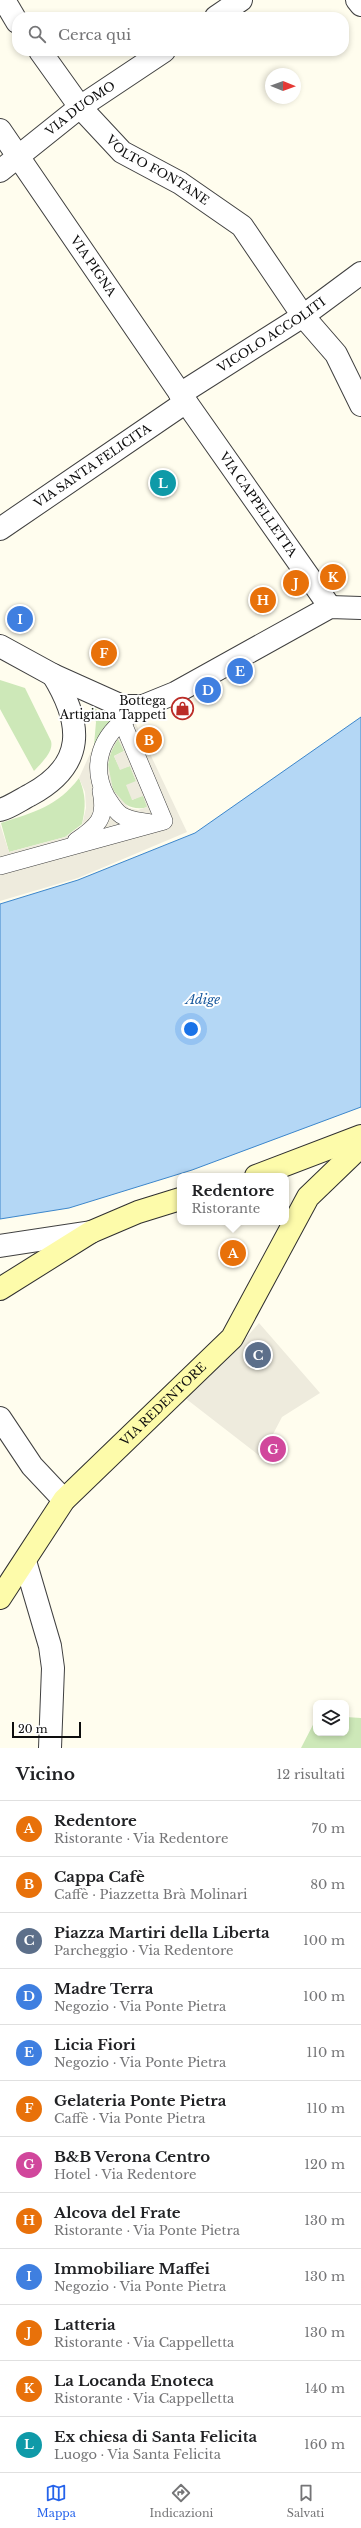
<!DOCTYPE html>
<html lang="it">
<meta charset="utf-8">
<style>
body{margin:0;font-family:"Libre Baskerville",serif;background:#f6f6f6;color:#202124}
.controls{position:absolute;right:12px;bottom:12px;display:grid;overflow:hidden;border-radius:8px;box-shadow:0 2px 6px #0003}
.controls button{width:36px;height:36px;display:grid;place-items:center;padding:0;border:0;border-bottom:1px solid #e0e0e0;background:#fff;color:#202124;font:20px sans-serif}
.compass{position:absolute;left:265px;top:68px;width:36px;height:36px;border-radius:50%;background:#fff;box-shadow:0 2px 6px #0003;rotate:91deg}
.scale{position:absolute;left:12px;bottom:10px;width:69px;box-sizing:border-box;padding-left:4px;border:2px solid #0d0d0d;border-top:0;font-size:11px;line-height:14px;white-space:nowrap;color:#0d0d0d;-webkit-text-stroke:3px #fff;paint-order:stroke}
.you{position:absolute;left:191px;top:1029px;width:14px;height:14px;margin:-10px;border:3px solid #fff;border-radius:50%;background:#1a73e8;box-shadow:0 0 0 6px #1a73e833}
.badge{display:grid;place-items:center;width:26px;height:26px;border-radius:50%;background:#2563eb;color:#fff;font-size:13px;font-weight:700}
.pin{position:absolute;translate:-50% -50%;border:2px solid #fff;box-shadow:0 1px 4px #0006}
.popup{position:absolute;left:177px;top:1173px;width:112px;height:52px;box-sizing:border-box;display:grid;place-content:center;border-radius:8px;background:#fff;filter:drop-shadow(0 1px 3px #0005);font-size:13px;white-space:nowrap;color:#757577}
.popup b{font-size:15px;color:#202124}
.popup::after{content:'';position:absolute;left:50%;top:100%;margin-left:-8px;border:8px solid transparent;border-top-color:#fff}
.list{margin:0;padding:0;list-style:none}
h2{display:flex;justify-content:space-between;align-items:center;height:52px;margin:0;padding:0 16px;font-size:17px}
h2 small{font-size:13px;font-weight:400;color:#757577}
.list li{display:grid;grid-template-columns:26px 1fr auto;gap:12px;align-items:center;box-sizing:border-box;height:56px;padding:0 16px;border-top:1px solid #e0e0e0}
.list b{display:block;font-size:15px;white-space:nowrap}
.list p{margin:0;font-size:13px;white-space:nowrap;color:#757577}
.list em{font-size:13px;font-style:normal;color:#757577}
.icon{flex:none;width:22px;height:22px;fill:none;stroke:currentColor;stroke-width:2;stroke-linecap:round;stroke-linejoin:round}
.map{position:relative;flex:none;width:361px;height:1748px;overflow:hidden}
.search{position:absolute;background:#fff;box-shadow:0 2px 6px #0003;left:12px;right:12px;top:12px;height:44px;display:flex;align-items:center;gap:10px;box-sizing:border-box;padding:0 14px;border-radius:16px;color:#757577;font-size:15px}
.sheet{height:724px;background:#fff}
nav{display:flex;justify-content:space-around;align-items:center;box-sizing:border-box;height:56px;border-top:1px solid #e0e0e0;background:#fff;font-size:11px;color:#757577}
nav a{display:grid;justify-items:center;gap:2px}
nav .on{color:#2563eb}
.map>svg:first-child{display:block}
.green{fill:#cde8b8}
.plaza{fill:#eeebdd;fill-rule:evenodd}
.water{fill:#b4d7f5;stroke:#3c86cb}
.lines{fill:none;stroke-linecap:round;stroke-linejoin:round}
.pedestrian-casing{stroke:#404040;stroke-width:18}
.minor-casing{stroke:#404040;stroke-width:24}
.tertiary-casing{stroke:#404040;stroke-width:24}
.secondary-casing{stroke:#2f2f2f;stroke-width:24}
.pedestrian{stroke:#fff;stroke-width:17}
.minor{stroke:#fff;stroke-width:22}
.tertiary{stroke:#fff;stroke-width:22}
.secondary{stroke:#fdfbaa;stroke-width:22}
.labels{text-anchor:middle;stroke-width:4;stroke-linejoin:round;paint-order:stroke}
.street-label{font-size:12px;fill:#0d0d0d;stroke:#fff}
.poi-label{font-size:12px;fill:#0d0d0d;stroke:#fff;text-anchor:end}
.water-label{font-size:13px;font-style:italic;fill:#19599d;stroke:#fff}
</style>
<div class="map">
<svg width="361" height="1748" viewBox="0 0 361 1748">
<rect width="100%" height="100%" fill="#fffdee"/>
<g class="green">
<path d="M0,680L25,688L51,741C54,752 41,763 34,771L0,709Z"/>
<path d="M90,706L105,714L120,715L103,729L94,745L96,722Z"/>
<path d="M118,738L124,751L114,756L120,769L130,766L136,781L132,800L143,795L148,807C122,814 107,788 108,765C109,755 113,747 118,738Z"/>
<path d="M79,778C86,795 86,807 82,824L65,837L9,852L1,823C34,812 57,807 79,778Z"/>
<path d="M346,1717L361,1718V1748H301L316,1719V1733H346Z"/>
</g>
<g class="plaza">
<path d="M112,720L135,722L187,832L78,878L0,901V824L9,852L65,837L82,825L86,808L85,792L79,778L94,745L103,729ZM118,739L124,751L114,756L120,770L130,766L136,781L126,785L132,800L143,796L147,807L138,810L129,808L113,790L108,764L111,752Z"/>
<path d="M259,1323L320,1393L282,1417L261,1457L185,1398L237,1348Z"/>
</g>
<path class="water" d="M361,717V1107L192,1170L69,1208L0,1219V904L78,880L195,833Z"/>
<g class="lines">
<defs>
<g id="pedestrian">
<path d="M130,716C101,735 90,765 106,796C110,802 115,811 121,815C130,821 142,821 151,823"/>
<path d="M76,841C98,826 107,818 101,791"/>
<path d="M0,866L164,821L122,721"/>
</g>
<g id="minor">
<path d="M4,0L17,22"/>
<path d="M357,0L361,5"/>
<path d="M216,17L241,0"/>
<path id="s1" d="M40,51L80,107L122,152L180,183L242,226L303,316L336,354L361,405"/>
<path id="s2" d="M0,130L186,402L330,607"/>
<path id="s3" d="M0,171L80,107L164,51"/>
<path id="s4" d="M180,394L303,316L361,273"/>
<path id="s5" d="M0,529L186,402"/>
<path d="M0,646L53,675L122,706H143L175,693L330,607L361,608"/>
<path d="M0,810C11,807 20,800 30,795C86,765 83,724 53,675"/>
<path d="M0,1418L32,1466L64,1500"/>
<path d="M25,1561L50,1646L53,1668L50,1748"/>
</g>
<path id="tertiary" d="M0,1246L91,1232"/>
<g id="secondary">
<path d="M256,1176L361,1136"/>
<path d="M0,1289L91,1232L138,1212L180,1199"/>
<path id="s6" d="M0,1598L64,1500L232,1338L308,1197L361,1146"/>
</g>
</defs>
<use href="#pedestrian" class="pedestrian-casing"/>
<use href="#minor" class="minor-casing"/>
<use href="#tertiary" class="tertiary-casing"/>
<use href="#secondary" class="secondary-casing"/>
<use href="#pedestrian" class="pedestrian"/>
<use href="#minor" class="minor"/>
<use href="#tertiary" class="tertiary"/>
<use href="#secondary" class="secondary"/>
</g>
<defs>
<symbol id="shop-ring" viewBox="-11 -11 22 22"><circle r="9.5" fill="#fff" stroke="#bb2d28" stroke-width="1.5"/><path d="M-5-2.5h2.3a2.7 3.5 0 0 1 5.4 0H5L5.5 6h-11ZM-1.5-2.5h3a1.5 2.3 0 0 0-3 0Z" fill="#bb2d28"/></symbol>
</defs>
<g fill-rule="evenodd">
<use href="#shop-ring" x="170" y="696" width="25" height="25"/>
</g>
<g class="labels">
<g class="street-label">
<text dy="4" stroke="none"><textPath href="#s3" startOffset="102">VIA DUOMO</textPath></text>
<text dy="4" stroke="none"><textPath href="#s1" startOffset="170">VOLTO FONTANE</textPath></text>
<text dy="4" stroke="none"><textPath href="#s2" startOffset="165">VIA PIGNA</textPath></text>
<text dy="4" stroke="none"><textPath href="#s4" startOffset="109">VICOLO ACCOLITI</textPath></text>
<text dy="4" stroke="none"><textPath href="#s5" startOffset="112">VIA SANTA FELICITA</textPath></text>
<text dy="4" stroke="none"><textPath href="#s2" startOffset="455">VIA CAPPELLETTA</textPath></text>
<text dy="4" stroke="none"><textPath href="#s6" startOffset="255">VIA REDENTORE</textPath></text>
</g>
<g class="poi-label">
<text x="166" y="705">Bottega<tspan x="166" dy="14">Artigiana Tappeti</tspan></text>
</g>
<g class="water-label">
<text x="203" y="1004">Adige</text>
</g>
</g>
</svg>
<div class="controls">
<button><svg class="icon" aria-label="layers" viewBox="0 0 24 24"><path d="M12 4l9 5-9 5-9-5zM3 14l9 5 9-5"/></svg></button>
</div>
<svg class="compass" viewBox="-18 -18 36 36"><path d="M0-13l5 13h-10z" fill="#e53935"/><path d="M0 13l5-13h-10z" fill="#757577"/></svg>
<div class="scale">20 m</div>
<div class="you"></div>
<div class="pin badge" style="left:233px;top:1253px;background:#e8710a">A</div>
<div class="popup"><b>Redentore</b>Ristorante</div>
<div class="pin badge" style="left:149px;top:740px;background:#e8710a">B</div>
<div class="pin badge" style="left:258px;top:1355px;background:#5c6f8a">C</div>
<div class="pin badge" style="left:208px;top:690px;background:#3f7fe0">D</div>
<div class="pin badge" style="left:240px;top:671px;background:#3f7fe0">E</div>
<div class="pin badge" style="left:104px;top:653px;background:#e8710a">F</div>
<div class="pin badge" style="left:273px;top:1449px;background:#d1479c">G</div>
<div class="pin badge" style="left:263px;top:600px;background:#e8710a">H</div>
<div class="pin badge" style="left:20px;top:619px;background:#3f7fe0">I</div>
<div class="pin badge" style="left:296px;top:583px;background:#e8710a">J</div>
<div class="pin badge" style="left:333px;top:577px;background:#e8710a">K</div>
<div class="pin badge" style="left:163px;top:483px;background:#0f9aa8">L</div>
<div class="search"><svg class="icon" aria-label="search" viewBox="0 0 24 24"><circle cx="10" cy="10" r="6"/><path d="M15 15l6 6"/></svg>Cerca qui</div>
</div>
<section class="sheet">
<h2>Vicino<small>12 risultati</small></h2>
<ul class="list">
<li><span class="badge" style="background:#e8710a">A</span><div><b>Redentore</b><p>Ristorante · Via Redentore</p></div><em>70 m</em></li>
<li><span class="badge" style="background:#e8710a">B</span><div><b>Cappa Cafè</b><p>Caffè · Piazzetta Brà Molinari</p></div><em>80 m</em></li>
<li><span class="badge" style="background:#5c6f8a">C</span><div><b>Piazza Martiri della Liberta</b><p>Parcheggio · Via Redentore</p></div><em>100 m</em></li>
<li><span class="badge" style="background:#3f7fe0">D</span><div><b>Madre Terra</b><p>Negozio · Via Ponte Pietra</p></div><em>100 m</em></li>
<li><span class="badge" style="background:#3f7fe0">E</span><div><b>Licia Fiori</b><p>Negozio · Via Ponte Pietra</p></div><em>110 m</em></li>
<li><span class="badge" style="background:#e8710a">F</span><div><b>Gelateria Ponte Pietra</b><p>Caffè · Via Ponte Pietra</p></div><em>110 m</em></li>
<li><span class="badge" style="background:#d1479c">G</span><div><b>B&amp;B Verona Centro</b><p>Hotel · Via Redentore</p></div><em>120 m</em></li>
<li><span class="badge" style="background:#e8710a">H</span><div><b>Alcova del Frate</b><p>Ristorante · Via Ponte Pietra</p></div><em>130 m</em></li>
<li><span class="badge" style="background:#3f7fe0">I</span><div><b>Immobiliare Maffei</b><p>Negozio · Via Ponte Pietra</p></div><em>130 m</em></li>
<li><span class="badge" style="background:#e8710a">J</span><div><b>Latteria</b><p>Ristorante · Via Cappelletta</p></div><em>130 m</em></li>
<li><span class="badge" style="background:#e8710a">K</span><div><b>La Locanda Enoteca</b><p>Ristorante · Via Cappelletta</p></div><em>140 m</em></li>
<li><span class="badge" style="background:#0f9aa8">L</span><div><b>Ex chiesa di Santa Felicita</b><p>Luogo · Via Santa Felicita</p></div><em>160 m</em></li>
</ul>
</section>
<nav>
<a class="on"><svg class="icon" aria-label="map" viewBox="0 0 24 24"><path d="M3 6l6-2 6 2 6-2v14l-6 2-6-2-6 2zM9 4v14M15 6v14"/></svg>Mappa</a>
<a><svg class="icon" aria-label="directions" viewBox="0 0 24 24"><path d="M12 3l9 9-9 9-9-9zM9 14v-3h6M13 9l2 2-2 2"/></svg>Indicazioni</a>
<a><svg class="icon" aria-label="saved" viewBox="0 0 24 24"><path d="M7 4h10v16l-5-4-5 4z"/></svg>Salvati</a>
</nav>
